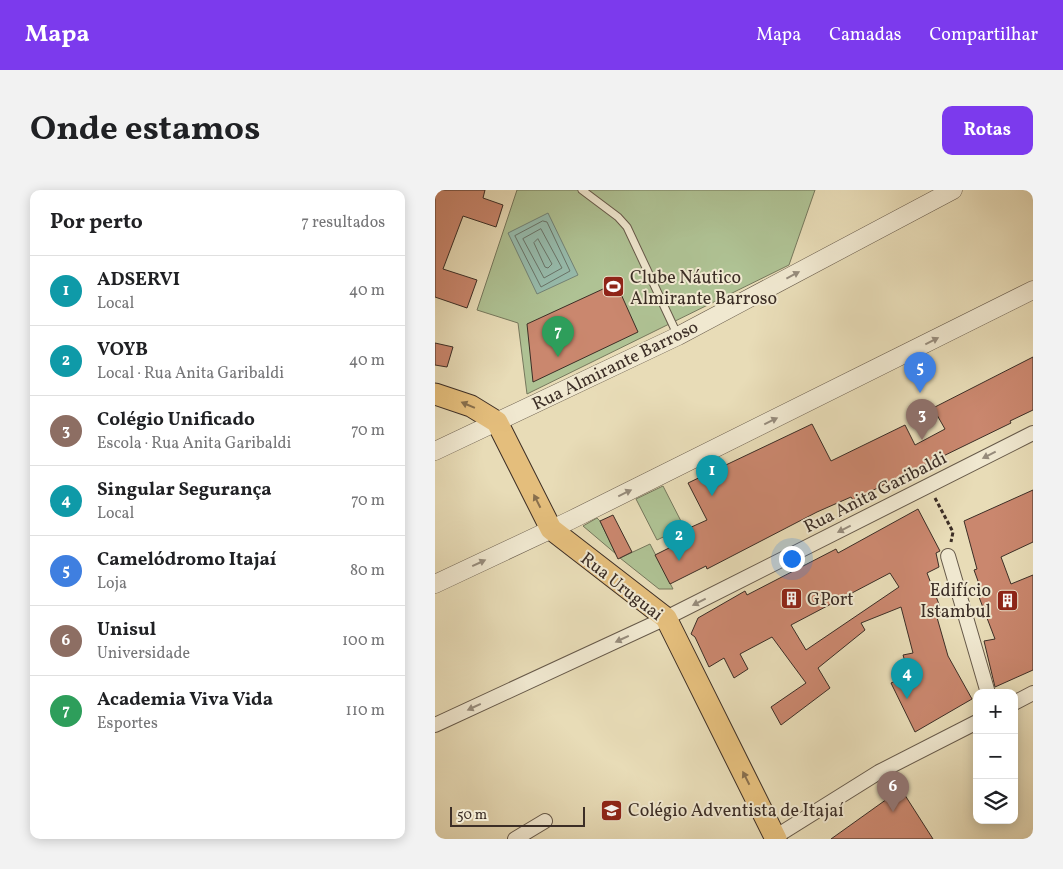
<!DOCTYPE html>
<html lang="pt">
<meta charset="utf-8">
<style>
body{margin:0;font-family:Vollkorn,serif;background:#f2f2f2;color:#202124}
.controls{position:absolute;right:15px;bottom:15px;display:grid;overflow:hidden;border-radius:10px;box-shadow:0 2px 12px #0003}
.controls button{width:45px;height:45px;display:grid;place-items:center;padding:0;border:0;border-bottom:1px solid #e0e0e0;background:#fff;color:#202124;font:25px sans-serif}
.scale{position:absolute;left:15px;bottom:12px;width:135px;box-sizing:border-box;padding-left:5px;border:2px solid #3c2e26;border-top:0;font-size:14px;line-height:18px;white-space:nowrap;color:#3c2e26;-webkit-text-stroke:4px #f0e8d0;paint-order:stroke}
.you{position:absolute;left:356px;top:368px;width:18px;height:18px;margin:-12px;border:4px solid #fff;border-radius:50%;background:#1a73e8;box-shadow:0 0 0 8px #1a73e833}
.badge{display:grid;place-items:center;width:32px;height:32px;border-radius:50%;background:#7c3aed;color:#fff;font-size:16px;font-weight:700}
.pin{position:absolute;translate:-50% -41px;filter:drop-shadow(0 1px 2px #0008)}
.pin::after{content:'';position:absolute;top:26px;width:18px;height:15px;background:inherit;clip-path:polygon(0 0,100% 0,50% 100%)}
.list{margin:0;padding:0;list-style:none}
h2{display:flex;justify-content:space-between;align-items:center;height:65px;margin:0;padding:0 20px;font-size:21px}
h2 small{font-size:16px;font-weight:400;color:#757577}
.list li{display:grid;grid-template-columns:32px 1fr auto;gap:15px;align-items:center;box-sizing:border-box;height:70px;padding:0 20px;border-top:1px solid #e0e0e0}
.list b{display:block;font-size:19px;white-space:nowrap}
.list p{margin:0;font-size:16px;white-space:nowrap;color:#757577}
.list em{font-size:16px;font-style:normal;color:#757577}
.icon{flex:none;width:28px;height:28px;fill:none;stroke:currentColor;stroke-width:2;stroke-linecap:round;stroke-linejoin:round}
.map{position:relative;flex:none;width:598px;height:649px;overflow:hidden;border-radius:10px}
header{display:flex;align-items:center;gap:30px;box-sizing:border-box;height:70px;padding:0 25px;background:#7c3aed;color:#fff}
header strong{font-size:24px}
nav{display:flex;gap:28px;margin-inline-start:auto;font-size:18px}
.intro{display:flex;align-items:center;justify-content:space-between;box-sizing:border-box;height:120px;padding:0 30px}
h1{margin:0;font-size:35px}
.button{padding:12px 22px;border-radius:10px;background:#7c3aed;color:#fff;font-size:18px;font-weight:700}
main{display:flex;gap:30px;padding:0 30px}
aside{flex:1;background:#fff;border-radius:10px;box-shadow:0 2px 12px #0003}
.map>svg:first-child{display:block}
.green{fill:#afc294;stroke:#76785d}
.water{fill:#97bcad;stroke:#738377}
.lines{fill:none;stroke-linecap:round;stroke-linejoin:round}
.shore{stroke:#6a756a;stroke-width:1}
.building{fill:#ca876e;stroke:#3c2e26;fill-rule:evenodd}
.service-casing{stroke:#675a4a;stroke-width:9}
.minor-casing{stroke:#675a4a;stroke-width:16}
.tertiary-casing{stroke:#675a4a;stroke-width:19}
.primary-casing{stroke:#3c2e26;stroke-width:23}
.path{stroke:#3c2e26;stroke-width:3;stroke-dasharray:4 2.5;stroke-linecap:butt}
.service{stroke:#f0e8d0;stroke-width:7}
.minor{stroke:#f0e8d0;stroke-width:14}
.tertiary{stroke:#f0e8d0;stroke-width:18}
.primary{stroke:#e4be7c;stroke-width:21}
.oneway{fill:#968b7b}
.oneway2{fill:#886f4d}
.labels{text-anchor:middle;stroke-width:4;stroke-linejoin:round;paint-order:stroke}
.poi-label{font-size:18px;fill:#3c2e26;stroke:#f0e8d0;text-anchor:start}
.street-label{font-size:18px;fill:#3c2e26;stroke:#f0e8d0}
</style>
<header>
<strong>Mapa</strong>
<nav><a>Mapa</a><a>Camadas</a><a>Compartilhar</a></nav>
</header>
<div class="intro"><h1>Onde estamos</h1><a class="button">Rotas</a></div>
<main>
<aside>
<h2>Por perto<small>7 resultados</small></h2>
<ul class="list">
<li><span class="badge" style="background:#0f9aa8">1</span><div><b>ADSERVI</b><p>Local</p></div><em>40 m</em></li>
<li><span class="badge" style="background:#0f9aa8">2</span><div><b>VOYB</b><p>Local · Rua Anita Garibaldi</p></div><em>40 m</em></li>
<li><span class="badge" style="background:#8d6e63">3</span><div><b>Colégio Unificado</b><p>Escola · Rua Anita Garibaldi</p></div><em>70 m</em></li>
<li><span class="badge" style="background:#0f9aa8">4</span><div><b>Singular Segurança</b><p>Local</p></div><em>70 m</em></li>
<li><span class="badge" style="background:#3f7fe0">5</span><div><b>Camelódromo Itajaí</b><p>Loja</p></div><em>80 m</em></li>
<li><span class="badge" style="background:#8d6e63">6</span><div><b>Unisul</b><p>Universidade</p></div><em>100 m</em></li>
<li><span class="badge" style="background:#2e9e5b">7</span><div><b>Academia Viva Vida</b><p>Esportes</p></div><em>110 m</em></li>
</ul>
</aside>
<div class="map">
<svg width="598" height="649" viewBox="0 0 598 649">
<rect width="100%" height="100%" fill="#e8dcb7"/>
<filter id="stains"><feTurbulence type="fractalNoise" baseFrequency=".004" numOctaves="4"/><feColorMatrix values="0 0 0 0 .2 0 0 0 0 .09 0 0 0 0 .02 0 0 0 .5 -.17"/></filter>
<radialGradient id="worn" r=".72"><stop offset=".6" stop-color="#630" stop-opacity="0"/><stop offset="1" stop-color="#630" stop-opacity=".3"/></radialGradient>
<g class="green">
<path d="M82,0H380L354,75L92,204L83,133L42,120Z"/>
<path d="M228,296L249,337L222,350L201,309Z"/>
<path d="M162,328L165,331L181,364L148,336Z"/>
<path d="M215,354L238,399H224L185,368Z"/>
</g>
<path class="water" d="M113,23L143,85L102,104L73,43Z"/>
<g class="lines">
<g class="shore">
<path d="M108,31L112,32L135,81L106,97L80,46Z"/>
<path d="M106,39L127,78L109,88L88,49Z"/>
<path d="M103,49L117,74L113,78L110,77L99,53Z"/>
</g>
</g>
<g class="building">
<path d="M0,0H50L48,8L68,15L61,37L28,26L8,79L42,90L32,118L0,107Z"/>
<path d="M181,93L203,142L98,192L92,134Z"/>
<path d="M0,153L18,157L12,177L0,175Z"/>
<path d="M598,167V220L575,231L576,233L418,310L416,307L382,322L272,379L271,376L235,394L220,365L256,347L252,339L272,330L253,293L377,234L396,271L470,235L480,255L510,239L498,218Z"/>
<path d="M598,300V352L566,367L576,394L598,385V480L560,497L549,451L560,449L544,407L548,405L539,380L542,379L529,331Z"/>
<path d="M483,319L505,361L501,363L504,377L492,383L507,422L501,424L513,466L537,509L480,542L456,493L474,485L468,465L478,463L466,417L426,433L430,440L383,478L395,498L346,535L336,517L371,493L337,447L305,464L313,479L299,488L289,468L274,477L260,447L256,444L263,428L310,401L312,405L401,359L403,363ZM455,383L464,397L371,460L356,435Z"/>
<path d="M178,325L197,362L183,369L165,331Z"/>
<path d="M466,599L498,649H396Z"/>
</g>
<g class="lines">
<defs>
<path id="service" d="M147,0L183,27L192,37L243,146"/>
<g id="minor">
<path d="M513,366L553,503"/>
<path d="M579,513L598,503"/>
<path d="M0,535L231,428L598,243"/>
<path d="M340,647L444,582L542,532"/>
<path d="M80,649L110,631"/>
</g>
<g id="tertiary">
<path d="M0,261L243,146L518,0"/>
<path d="M0,394L136,330L598,100"/>
</g>
<path id="primary" d="M0,204L36,216L62,232L116,339L231,428L341,649"/>
</defs>
<use href="#service" class="service-casing"/>
<use href="#minor" class="minor-casing"/>
<use href="#tertiary" class="tertiary-casing"/>
<use href="#primary" class="primary-casing"/>
<path class="path" d="M500,308L518,342L516,352"/>
<use href="#service" class="service"/>
<use href="#minor" class="minor"/>
<use href="#tertiary" class="tertiary"/>
<use href="#primary" class="primary"/>
</g>
<defs><path id="oneway-solid" d="M-6-.8H1V-3.2L6.5 0L1 3.2V.8H-6Z" transform="scale(1.25)"/></defs>
<g class="oneway">
<use href="#oneway-solid" transform="translate(358 85) rotate(-28)"/>
<use href="#oneway-solid" transform="translate(497 151) rotate(-27)"/>
<use href="#oneway-solid" transform="translate(336 231) rotate(-26)"/>
<use href="#oneway-solid" transform="translate(554 265) rotate(153)"/>
<use href="#oneway-solid" transform="translate(190 303) rotate(-26)"/>
<use href="#oneway-solid" transform="translate(409 339) rotate(153)"/>
<use href="#oneway-solid" transform="translate(44 373) rotate(-25)"/>
<use href="#oneway-solid" transform="translate(264 412) rotate(153)"/>
<use href="#oneway-solid" transform="translate(187 449) rotate(155)"/>
<use href="#oneway-solid" transform="translate(39 517) rotate(155)"/>
</g>
<g class="oneway2">
<use href="#oneway-solid" transform="translate(33 215) rotate(-157)"/>
<use href="#oneway-solid" transform="translate(102 311) rotate(-117)"/>
<use href="#oneway-solid" transform="translate(311 588) rotate(-117)"/>
</g>
<defs>
<symbol id="stadium-square" viewBox="-11 -11 22 22"><rect x="-9" y="-9" width="18" height="18" rx="4" fill="#8f2418" stroke="#f0e8d0"/><path d="M0-5a6.5 5 0 1 0 0 10a6.5 5 0 1 0 0-10ZM-3.5-1.8h7v3.6h-7Z" fill="#fff"/></symbol>
<symbol id="building-square" viewBox="-11 -11 22 22"><rect x="-9" y="-9" width="18" height="18" rx="4" fill="#8f2418" stroke="#f0e8d0"/><path d="M-4-6H4V6H1V3H-1V6H-4ZM-2.5-4.3h1.7v1.8h-1.7ZM.8-4.3h1.7v1.8H.8ZM-2.5-1h1.7V.8h-1.7ZM.8-1h1.7V.8H.8Z" fill="#fff"/></symbol>
<symbol id="school-square" viewBox="-11 -11 22 22"><rect x="-9" y="-9" width="18" height="18" rx="4" fill="#8f2418" stroke="#f0e8d0"/><path d="M0-5L7-2L0 1L-7-2ZM-4 1L0 2.5L4 1V4Q0 6-4 4Z" fill="#fff"/></symbol>
</defs>
<g fill-rule="evenodd">
<use href="#stadium-square" x="166" y="84" width="25" height="25"/>
<use href="#building-square" x="344" y="396" width="25" height="25"/>
<use href="#building-square" x="560" y="398" width="25" height="25"/>
<use href="#school-square" x="164" y="608" width="25" height="25"/>
</g>
<g class="labels">
<g class="poi-label">
<text x="195" y="93">Clube Náutico<tspan x="195" dy="21">Almirante Barroso</tspan></text>
<text x="556" y="406" text-anchor="end">Edifício<tspan x="556" dy="21">Istambul</tspan></text>
<text x="372" y="415">GPort</text>
<text x="193" y="626">Colégio Adventista de Itajaí</text>
</g>
<g class="street-label">
<text transform="translate(180 175) rotate(-26)" y="6">Rua Almirante Barroso</text>
<text transform="translate(440 302) rotate(-27)" y="6">Rua Anita Garibaldi</text>
<text transform="translate(187 396) rotate(38)" y="6">Rua Uruguai</text>
</g>
</g>
<rect width="100%" height="100%" filter="url(#stains)"/>
<rect width="100%" height="100%" fill="url(#worn)"/>
</svg>
<div class="controls">
<button>+</button>
<button>−</button>
<button><svg class="icon" aria-label="layers" viewBox="0 0 24 24"><path d="M12 4l9 5-9 5-9-5zM3 14l9 5 9-5"/></svg></button>
</div>
<div class="scale">50 m</div>
<div class="you"></div>
<div class="pin badge" style="left:277px;top:306px;background:#0f9aa8">1</div>
<div class="pin badge" style="left:244px;top:371px;background:#0f9aa8">2</div>
<div class="pin badge" style="left:487px;top:250px;background:#8d6e63">3</div>
<div class="pin badge" style="left:472px;top:509px;background:#0f9aa8">4</div>
<div class="pin badge" style="left:485px;top:203px;background:#3f7fe0">5</div>
<div class="pin badge" style="left:458px;top:622px;background:#8d6e63">6</div>
<div class="pin badge" style="left:123px;top:167px;background:#2e9e5b">7</div>
</div>
</main>
